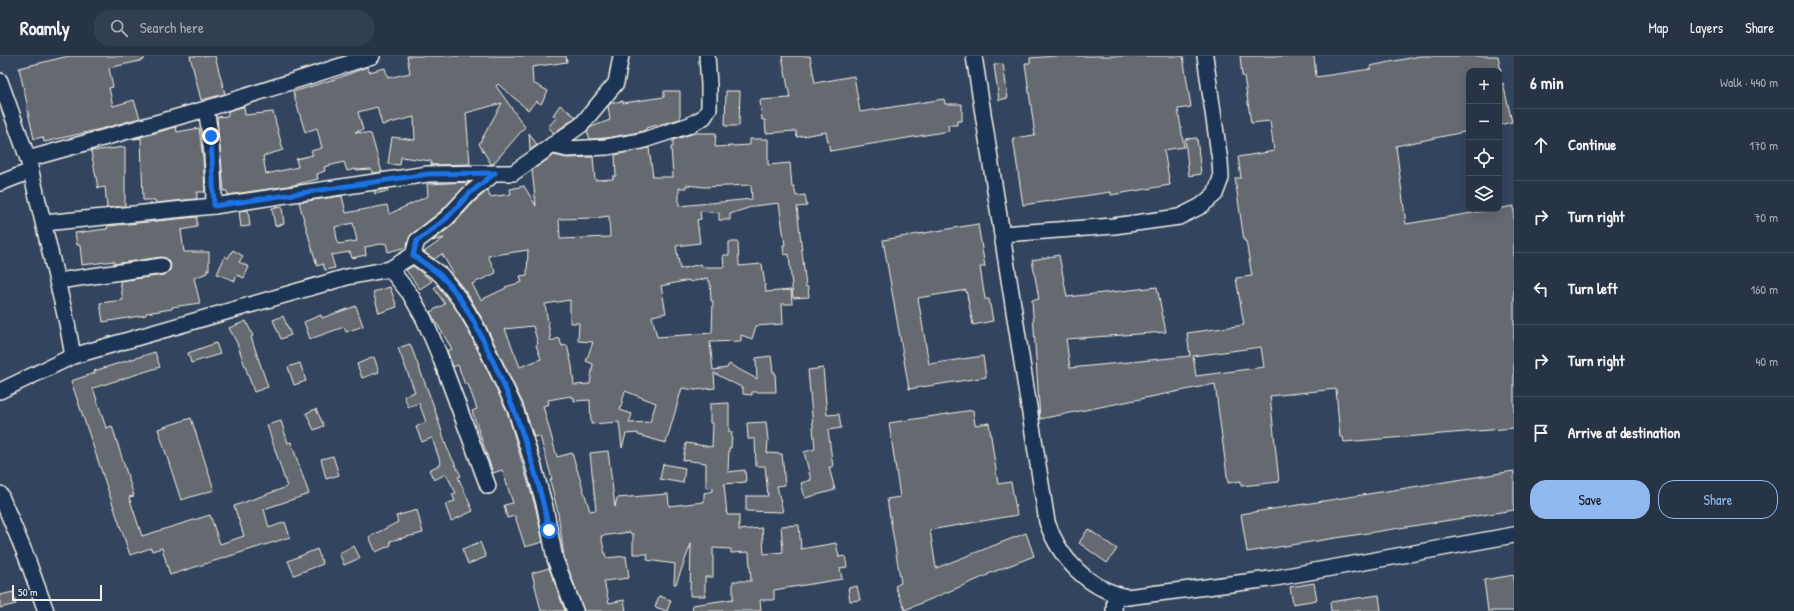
<!DOCTYPE html>
<meta charset="utf-8">
<style>
body{margin:0;font-family:"Patrick Hand",sans-serif;background:#323f51;color:#f1f3f6}
.controls{position:absolute;right:12px;top:12px;display:grid;overflow:hidden;border-radius:8px;box-shadow:0 4px 16px #0002}
.controls button{width:36px;height:36px;display:grid;place-items:center;padding:0;border:0;border-bottom:1px solid #424f5f;background:#263446;color:#f1f3f6;font:20px sans-serif}
.scale{position:absolute;left:12px;bottom:10px;width:90px;box-sizing:border-box;padding-left:4px;border:2px solid #f4f1e8;border-top:0;font-size:11px;line-height:14px;white-space:nowrap;color:#f4f1e8;-webkit-text-stroke:3px #1d3557;paint-order:stroke}
.stop{position:absolute;width:12px;height:12px;margin:-9px;border:3px solid #1a73e8;border-radius:50%;background:#fff}
.stop.end{background:#1a73e8;border-color:#fff;box-shadow:0 1px 4px #0008}
.list{margin:0;padding:0;list-style:none}
h2{display:flex;justify-content:space-between;align-items:center;height:52px;margin:0;padding:0 16px;font-size:17px}
h2 small{font-size:13px;font-weight:400;color:#a4aab3}
.list li{display:grid;grid-template-columns:26px 1fr auto;gap:12px;align-items:center;box-sizing:border-box;height:72px;padding:0 16px;border-top:1px solid #424f5f}
.list b{display:block;font-size:15px;white-space:nowrap}
.list em{font-size:13px;font-style:normal;color:#a4aab3}
.actions{display:flex;gap:8px;padding:12px 16px}
.actions a{flex:1;padding:9px 0;border:1px solid #90b9f0;border-radius:16px;text-align:center;font-size:14px;color:#90b9f0}
.actions .main{background:#90b9f0;color:#111}
.icon{flex:none;width:22px;height:22px;fill:none;stroke:currentColor;stroke-width:2;stroke-linecap:round;stroke-linejoin:round}
.map{position:relative;flex:none;width:1514px;height:555px;overflow:hidden}
header{display:flex;align-items:center;gap:24px;box-sizing:border-box;height:56px;padding:0 20px;background:#263446;border-bottom:1px solid #424f5f}
header strong{font-size:19px}
nav{display:flex;gap:22px;margin-inline-start:auto;font-size:14px}
.search{width:280px;height:36px;background:#323f51;display:flex;align-items:center;gap:10px;box-sizing:border-box;padding:0 14px;border-radius:16px;color:#a4aab3;font-size:15px}
main{display:flex}
aside{flex:1;background:#263446}
.map>svg:first-child{display:block}
.building{fill:#656b70;stroke:#f4f1e8;fill-rule:evenodd}
.lines{fill:none;stroke-linecap:round;stroke-linejoin:round}
.minor-casing{stroke:#f4f1e8;stroke-width:18}
.minor{stroke:#1d3557;stroke-width:15}
.route{stroke:#1a73e8;stroke-width:5}
</style>
<header>
<strong>Roamly</strong>
<div class="search"><svg class="icon" aria-label="search" viewBox="0 0 24 24"><circle cx="10" cy="10" r="6"/><path d="M15 15l6 6"/></svg>Search here</div>
<nav><a>Map</a><a>Layers</a><a>Share</a></nav>
</header>
<main>
<div class="map">
<svg width="1514" height="555" viewBox="0 0 1514 555">
<rect width="100%" height="100%" fill="#33455e"/>
<filter id="ink" filterUnits="userSpaceOnUse"><feTurbulence type="fractalNoise" baseFrequency=".025" numOctaves="2"/><feDisplacementMap in="SourceGraphic" scale="8" xChannelSelector="R" yChannelSelector="G"/><feConvolveMatrix kernelMatrix="1 2 1 2 8 2 1 2 1" color-interpolation-filters="sRGB"/></filter>
<g filter="url(#ink)">
<g class="building">
<path d="M69,0H144V4L109,12L113,31L109,32L113,50L134,44L140,62L101,73L44,86L43,81L34,83L27,52H28L19,12Z"/>
<path d="M190,0H215L225,38L201,44Z"/>
<path d="M407,0H566L567,6L532,11L533,27L548,35L541,48L536,45L528,54L498,28L496,30L525,71L493,108H491L479,88L502,47L466,57L470,108L431,109V105L401,101L400,109L388,108L392,81L415,84L414,61L382,69L377,51L358,56L363,74L355,76L371,78L382,116L372,117L371,113L357,114L356,113L347,115L344,106L324,111L325,115L317,118L318,123L294,129L228,139L227,135H224L217,61L228,60V55L242,51H244L245,59L273,56L283,94L263,100L266,118L298,111L296,103L313,99L311,95L322,92L317,72L305,76L293,36L341,21L367,11L369,16L385,12L388,22L410,17Z"/>
<path d="M782,0H810L815,27L854,20L860,56L944,43L945,48H962V65H957V69H948L949,75L830,95L826,76L797,81L796,75L766,77L765,64H762L760,44L790,42Z"/>
<path d="M1056,0H1183L1191,51L1178,53L1184,91L1164,94L1170,129L1111,139V136L1023,149L1013,82L1035,79L1025,7H1030V2Z"/>
<path d="M1240,0H1314L1316,21L1371,13L1370,10L1420,0H1498L1501,15H1469V75L1396,90L1406,168L1514,150V372L1344,386L1343,381H1340L1336,333L1270,340L1279,426L1241,430V425L1228,427L1215,328L1040,363L1032,244L1039,243L1032,204L1059,199L1067,241L1157,231L1166,276L1066,283L1070,312L1190,300L1187,277L1244,269L1236,222L1252,220L1246,185H1244L1235,122H1241L1238,101L1274,95L1270,65L1251,67L1244,20H1242ZM1261,291L1264,311L1196,320L1193,300Z"/>
<path d="M1003,8L1008,42L999,44L994,9Z"/>
<path d="M1503,27L1512,66L1499,69V28Z"/>
<path d="M664,35H680V63L646,72V74L639,76L606,82L590,83L587,75L591,71L610,64L608,50L611,47L623,45V47L664,41Z"/>
<path d="M726,35H740L739,70H725Z"/>
<path d="M560,49L576,61L554,77L548,71L557,61L553,59Z"/>
<path d="M176,71L177,76L199,72L203,102L205,136H197V142L195,143L156,147L155,144H143L141,82L134,83Z"/>
<path d="M529,77L537,89L530,94Z"/>
<path d="M695,77H716L715,91L750,89V83H768V109L790,107L792,131L794,130L796,140L805,139L807,150L797,151L806,231H808L809,241L793,242L789,198L784,199L783,189H785L779,147L754,150L730,158V164H719V157L700,155L701,163L697,164L700,187L676,190L680,213L701,208L702,211H724L723,199H729V186H738L739,210L762,208L766,236L791,234L792,248H782L783,268L756,270L752,283L741,279V285L710,286L713,314L727,312L729,308L757,323L756,302L771,300L773,316H775L776,336H752V339L743,338V332L714,317L715,332L695,334L682,332L666,387L638,379V377L626,378L622,392L619,366L591,368L590,344L574,345V341L571,342V340L548,344L549,348L543,350L557,401L572,397L590,455L596,454L590,397L608,395L615,451L617,442L668,438L669,450L704,446V437L713,435V432L706,431V407L683,404L686,387L712,391L713,367H710V348L729,347V376H732L731,392H729L728,416L745,414L746,426L724,428L727,459H739V474L762,472L764,498L783,496L781,470L799,469L801,493L836,487L839,501L845,500L847,511L840,512L842,523L774,534V544H760L761,555H693L692,549L733,543V525H751L749,496L731,497V493L713,492V521H705V540H690L691,488L676,528H674L675,508L647,504L648,498H633V478H631L630,476L601,480L606,502L626,500L629,522L604,525L609,547L624,544L626,555H584L564,501L558,457L550,424L552,423L540,380L534,381L523,348L484,266L469,240L452,218L453,217L444,201L442,198L434,203L424,196L444,182L432,185L453,169L475,145L488,134L490,141L511,138L510,133L524,130L536,150L532,114L554,99L567,102L593,101L595,124L613,123V120H616L615,99L649,92L653,121H673L671,91H673V84ZM686,129L705,131L751,129L752,143L679,150V132H686ZM609,160L610,181L560,183L559,163L595,162ZM528,194L527,219L520,220L522,226L505,231L506,232L481,244L472,228L496,217L488,200ZM708,222V225H710L711,245H713L712,277L657,281L652,260L666,257L661,230L689,224L690,226ZM570,244V267H579L578,285L593,286L586,305L593,308L590,328L574,329L572,310L567,289L562,290L559,282L551,285L545,248ZM533,270L538,288L536,289L541,303L520,311L505,273ZM625,335L656,347L650,366L629,367L632,358L620,354Z"/>
<path d="M1197,82L1201,118L1189,120L1185,83Z"/>
<path d="M125,91V150L107,152L105,131L98,132L91,95Z"/>
<path d="M469,126L441,155L412,178L406,191L388,196L386,187L365,191L366,199L352,202L350,196L331,199L335,212L325,214L323,208L317,210L299,146L342,140L346,157L387,149L389,158L428,140L427,128ZM353,167L357,185L338,188L335,171Z"/>
<path d="M387,133L388,135L375,138L374,135Z"/>
<path d="M282,151L284,168L275,170L272,152Z"/>
<path d="M248,154L250,170L241,171L239,155Z"/>
<path d="M197,161V171L181,174L184,196H209V214L207,213V217L194,222L200,247L172,251V253L146,257V259L103,266L100,247L123,244L120,225L164,219L170,214L171,208L166,202L161,201L114,208V205L82,209L80,189H77L75,177L107,173L108,170Z"/>
<path d="M978,168L985,211H980L985,243H989L993,265L973,269L966,234L918,242L929,308L983,300L986,321L909,333L883,184Z"/>
<path d="M233,194L243,200L239,206L249,211L244,222L237,219L235,225L217,218L225,200L228,202Z"/>
<path d="M413,210L432,225L420,233L406,214Z"/>
<path d="M437,229L454,250L468,274L507,355L536,453L543,486L525,491L515,460L507,462L504,449L513,447L502,414L493,417L472,355L477,353L468,328L465,329L458,309L453,311L447,295L452,293L430,256L445,248L434,232Z"/>
<path d="M390,231L397,251L379,257L373,236Z"/>
<path d="M356,250L363,270L346,276L344,271L310,283L304,266L321,259L322,262Z"/>
<path d="M283,260L291,279L281,283L273,264Z"/>
<path d="M246,265L253,280L251,281L268,331L254,336L237,287L229,272Z"/>
<path d="M216,287L220,298L191,307L188,297Z"/>
<path d="M410,288L433,348L447,392L461,420L458,421L473,455L451,465L445,448L455,445L452,438L456,437L446,418L434,424L429,414L441,408L432,382L422,386L416,371L426,366L419,347L408,351L404,340L415,336L398,292Z"/>
<path d="M155,296L160,311L93,332L106,372L112,370L134,440L129,441L142,480L210,459L220,488L244,480L234,450L287,431L267,369L281,365L288,387L291,386L309,438L264,453L269,472L285,466L290,481L170,519L162,492L152,495L151,492L130,499L71,325L95,317L94,315Z"/>
<path d="M374,301L379,316L362,322L357,308Z"/>
<path d="M300,307L306,325L294,329L288,311Z"/>
<path d="M823,312L827,359L839,358L841,372L828,374L833,411H829L835,434L805,442L801,427L811,424L804,396L815,393L808,314Z"/>
<path d="M316,353L324,370L314,374L306,357Z"/>
<path d="M973,354L975,369L989,367L998,428L1011,426L1017,459L930,474L936,512L1026,477L1034,500L988,518V519L905,554L895,530L901,527L887,443L900,441L889,367Z"/>
<path d="M191,362L214,434L181,444L158,373Z"/>
<path d="M766,366L768,384L767,397L782,398L785,429L777,430L783,456L746,455V440H768L765,410H756L755,383H748L747,367Z"/>
<path d="M333,400L339,419L326,423L321,403Z"/>
<path d="M663,408L685,412L683,427L660,423Z"/>
<path d="M1514,415V454L1247,496L1241,458Z"/>
<path d="M417,454L423,477L390,485L391,489L376,496L369,481L398,466L396,460Z"/>
<path d="M1088,473L1117,493L1107,507L1079,487Z"/>
<path d="M480,486L486,501L468,508L462,493Z"/>
<path d="M354,490L360,502L344,509L339,497Z"/>
<path d="M317,493L323,508L294,519L288,505Z"/>
<path d="M549,512L565,555H541L532,517Z"/>
<path d="M1514,519V555H1488L1484,524Z"/>
<path d="M1314,527L1317,544L1293,548L1290,531Z"/>
<path d="M857,530L860,544L850,545L848,532Z"/>
<path d="M13,536L16,548L0,552V539Z"/>
<path d="M1379,539L1381,555H1331L1330,546Z"/>
<path d="M659,540L671,544L667,555L655,551Z"/>
</g>
<g class="lines">
<defs>
<g id="minor">
<path d="M974,0L1047,466C1059,502 1088,533 1127,541L1270,523L1514,479"/>
<path d="M0,25L28,103L67,267L73,300"/>
<path d="M206,53C212,85 214,117 214,150"/>
<path d="M552,89L567,93L607,91L641,85L690,69L704,61L709,53V29L707,0"/>
<path d="M28,103L206,53L372,0"/>
<path d="M0,127L31,115"/>
<path d="M44,167L214,150L428,118L495,117"/>
<path d="M1002,178L1114,170L1179,161L1201,150L1215,138L1221,122L1220,105L1205,0"/>
<path d="M413,199L441,219L461,245L476,270L497,314L515,352L533,408L545,451L555,503L575,555"/>
<path d="M390,213L410,238L424,263L439,298L488,430"/>
<path d="M58,225L162,210"/>
<path d="M0,335L73,300L347,221L390,213L413,199L417,185L447,162L469,138L495,117H513L581,69L616,27L621,0"/>
<path d="M0,438L26,500L46,555"/>
<path d="M1114,555L1115,538"/>
</g>
</defs>
<use href="#minor" class="minor-casing"/>
<use href="#minor" class="minor"/>
</g>
</g>
<g class="lines" filter="url(#ink)">
<path class="route" d="M211,80L214,150L428,118L495,117L469,138L447,162L417,185L413,199C422,206 432,212 440,219C460,237 475,267 486,290C515,350 536,408 549,474"/>
</g>
</svg>
<div class="controls">
<button>+</button>
<button>−</button>
<button><svg class="icon" aria-label="locate" viewBox="0 0 24 24"><circle cx="12" cy="12" r="6"/><path d="M12 2v4M12 18v4M2 12h4M18 12h4"/></svg></button>
<button><svg class="icon" aria-label="layers" viewBox="0 0 24 24"><path d="M12 4l9 5-9 5-9-5zM3 14l9 5 9-5"/></svg></button>
</div>
<div class="scale">50 m</div>
<div class="stop" style="left:549px;top:474px"></div>
<div class="stop end" style="left:211px;top:80px"></div>
</div>
<aside>
<h2>6 min<small>Walk · 440 m</small></h2>
<ul class="list">
<li><svg class="icon" aria-label="ahead" viewBox="0 0 24 24"><path d="M12 20V5M6 11l6-6 6 6"/></svg><div><b>Continue</b></div><em>170 m</em></li>
<li><svg class="icon" aria-label="right" viewBox="0 0 24 24"><path d="M7 20v-9h11M14 6l5 5-5 5"/></svg><div><b>Turn right</b></div><em>70 m</em></li>
<li><svg class="icon" aria-label="left" viewBox="0 0 24 24"><path d="M17 20v-9H6M10 6l-5 5 5 5"/></svg><div><b>Turn left</b></div><em>160 m</em></li>
<li><svg class="icon" aria-label="right" viewBox="0 0 24 24"><path d="M7 20v-9h11M14 6l5 5-5 5"/></svg><div><b>Turn right</b></div><em>40 m</em></li>
<li><svg class="icon" aria-label="arrive" viewBox="0 0 24 24"><path d="M6 21V4h12l-3 4 3 4H6"/></svg><div><b>Arrive at destination</b></div></li>
</ul>
<div class="actions"><a class="main">Save</a><a>Share</a></div>
</aside>
</main>
